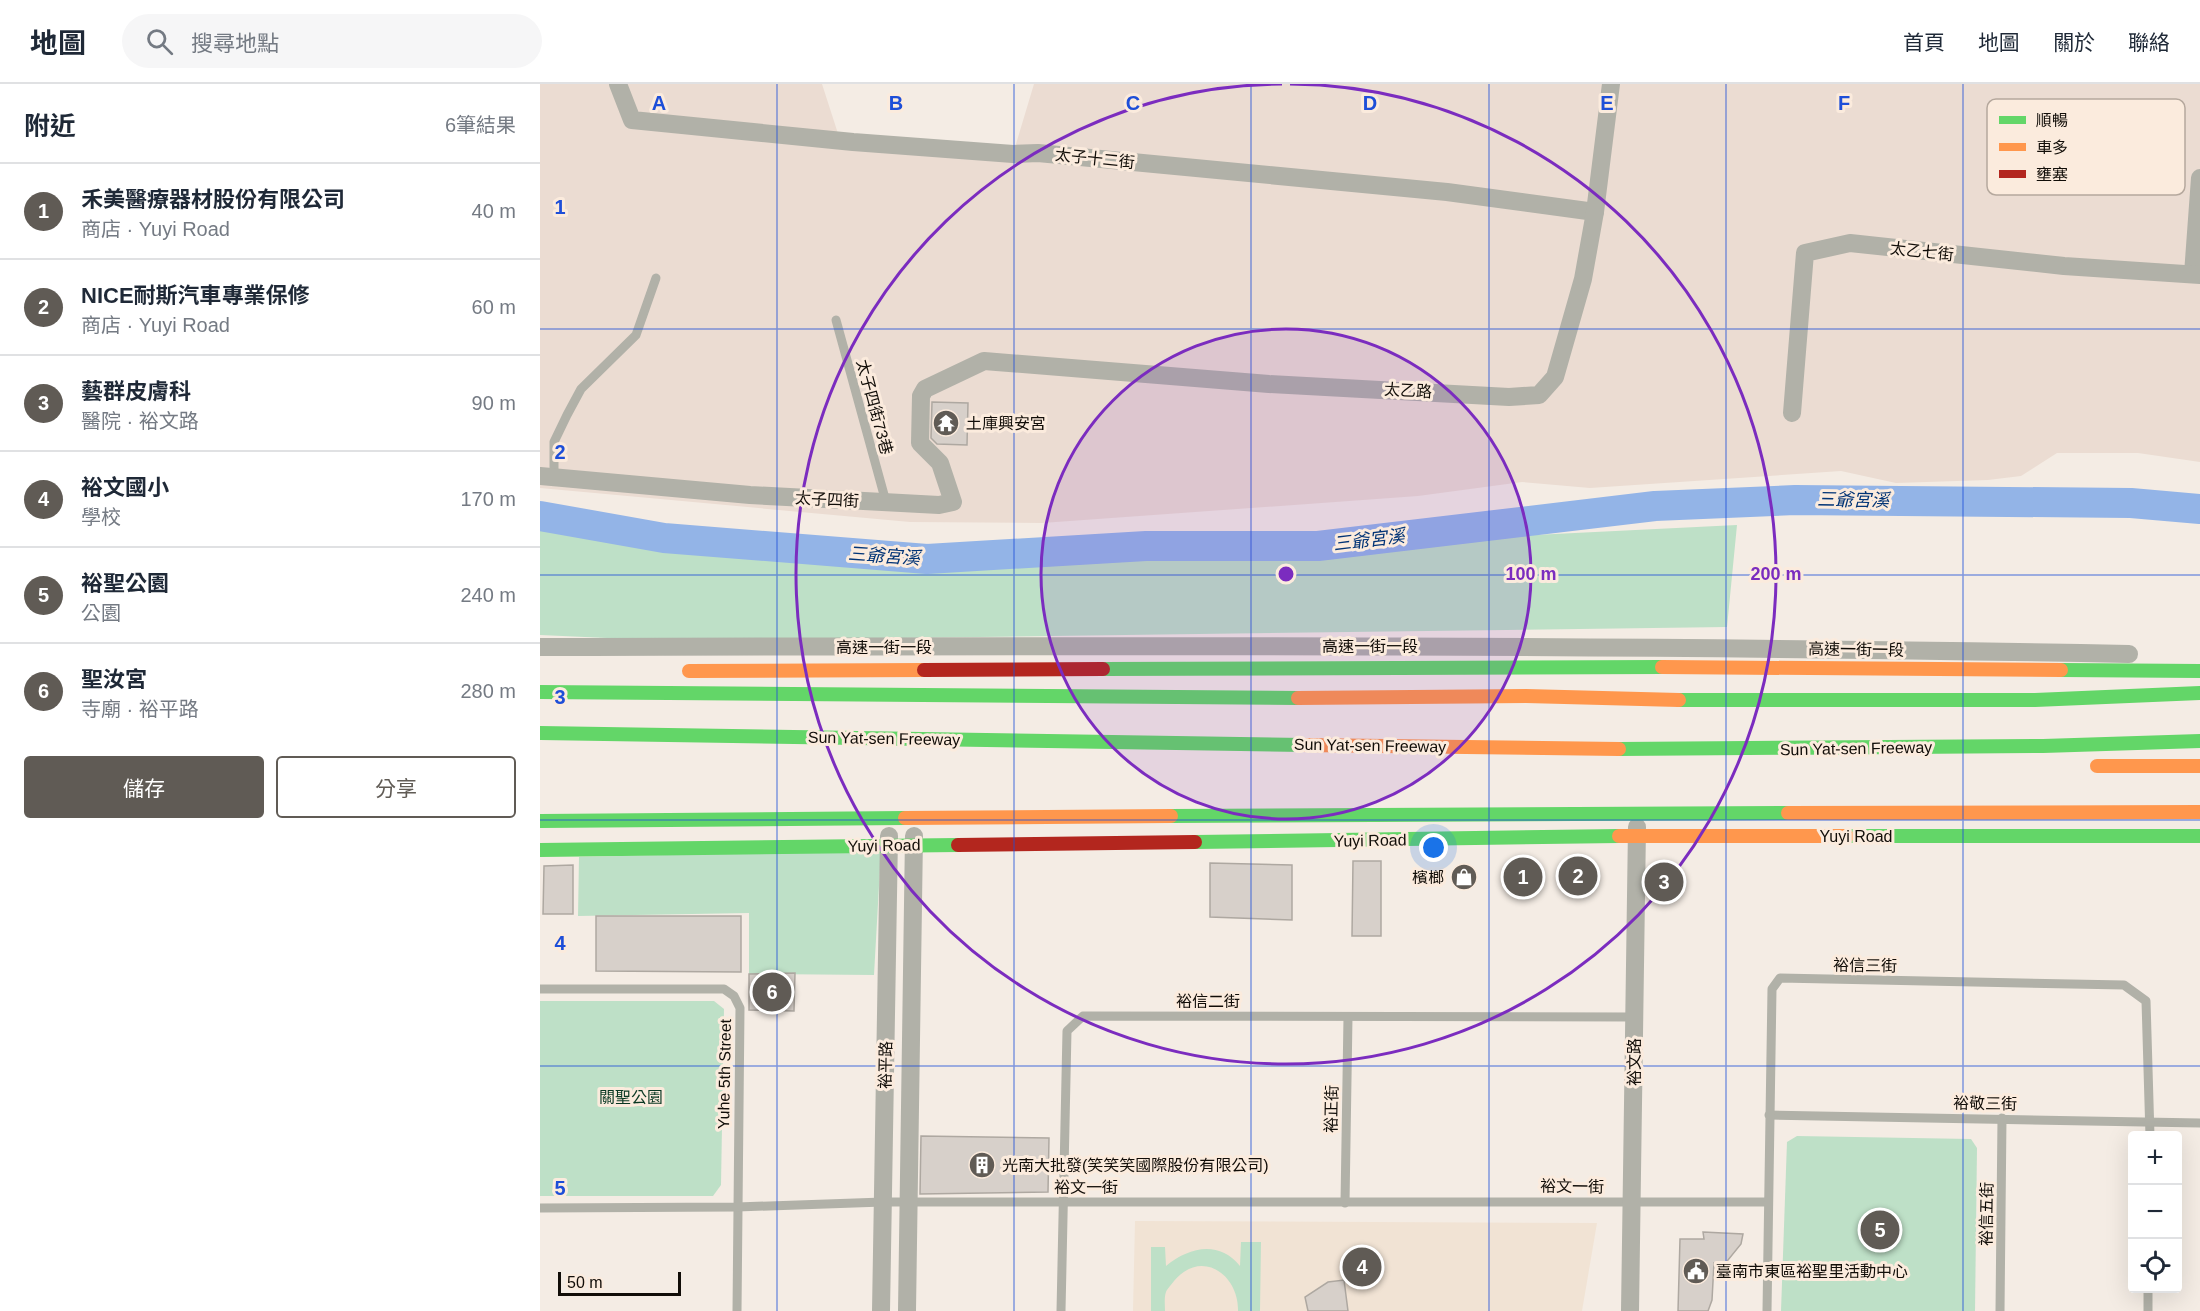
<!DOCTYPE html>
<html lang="zh-TW">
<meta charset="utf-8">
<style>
body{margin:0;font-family:Arial,"Noto Sans TC",sans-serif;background:#f6f6f7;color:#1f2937}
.controls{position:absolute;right:18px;bottom:18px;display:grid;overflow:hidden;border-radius:6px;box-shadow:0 6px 24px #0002}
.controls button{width:54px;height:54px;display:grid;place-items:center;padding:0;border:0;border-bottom:2px solid #e0e1e3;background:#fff;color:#1f2937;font:30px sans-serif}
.scale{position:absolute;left:18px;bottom:15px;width:123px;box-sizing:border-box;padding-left:6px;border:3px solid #110d08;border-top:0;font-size:16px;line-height:21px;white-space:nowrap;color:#110d08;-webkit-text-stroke:4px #fbebdd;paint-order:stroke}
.you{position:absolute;left:894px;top:764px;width:21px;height:21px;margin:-15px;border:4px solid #fff;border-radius:50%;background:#1a73e8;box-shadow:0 0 0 9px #1a73e833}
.badge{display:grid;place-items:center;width:39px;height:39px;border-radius:50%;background:#605b55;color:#fff;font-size:20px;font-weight:700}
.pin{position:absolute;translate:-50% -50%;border:3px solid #fff;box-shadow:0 2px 6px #0006}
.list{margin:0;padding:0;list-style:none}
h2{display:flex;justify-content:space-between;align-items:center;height:78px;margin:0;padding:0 24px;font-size:26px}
h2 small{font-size:20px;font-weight:400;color:#747a83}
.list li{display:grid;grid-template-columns:39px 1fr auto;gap:18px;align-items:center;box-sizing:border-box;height:96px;padding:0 24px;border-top:2px solid #e0e1e3}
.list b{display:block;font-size:22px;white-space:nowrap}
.list p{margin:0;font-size:20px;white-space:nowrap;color:#747a83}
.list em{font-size:20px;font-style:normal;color:#747a83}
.actions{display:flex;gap:12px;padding:18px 24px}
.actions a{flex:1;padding:14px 0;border:2px solid #605b55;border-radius:6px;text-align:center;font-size:21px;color:#605b55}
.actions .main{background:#605b55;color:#fff}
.icon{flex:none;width:33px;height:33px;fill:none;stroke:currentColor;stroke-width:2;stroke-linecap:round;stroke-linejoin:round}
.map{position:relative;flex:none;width:1660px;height:1227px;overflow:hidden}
header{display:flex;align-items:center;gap:36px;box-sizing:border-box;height:84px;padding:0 30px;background:#fff;border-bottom:2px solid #e0e1e3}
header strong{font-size:28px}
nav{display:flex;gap:33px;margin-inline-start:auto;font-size:21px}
.search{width:420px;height:54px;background:#f6f6f7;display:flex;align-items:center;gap:15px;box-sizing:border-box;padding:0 21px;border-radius:33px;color:#747a83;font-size:22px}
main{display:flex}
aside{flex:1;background:#fff}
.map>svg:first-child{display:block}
.built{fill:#f1e3d4}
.industrial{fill:#ebdcd2}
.green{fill:#bee0c7}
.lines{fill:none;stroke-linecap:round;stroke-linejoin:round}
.river{stroke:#93b4e7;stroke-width:30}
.building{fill:#d7d0ca;stroke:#aea8a1;stroke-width:1.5}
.lane{stroke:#b1b1a8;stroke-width:9}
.street{stroke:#b1b1a8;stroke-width:18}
.fast{stroke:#63d668;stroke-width:14}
.slow{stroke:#ff974d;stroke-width:14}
.jam{stroke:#b3261e;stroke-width:14}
.grid{fill:none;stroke:#1d4ed8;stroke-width:1.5;stroke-opacity:0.55}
.ring{fill:none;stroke:#7b2cbf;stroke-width:3}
.labels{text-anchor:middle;stroke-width:6;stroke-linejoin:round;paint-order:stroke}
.street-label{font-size:16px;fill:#110d08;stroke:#fbebdd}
.poi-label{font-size:16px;fill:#110d08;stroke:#fbebdd;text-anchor:start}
.park-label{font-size:16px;fill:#083722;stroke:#fbebdd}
.water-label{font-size:18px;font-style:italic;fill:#023476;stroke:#fbebdd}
.key{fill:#fbebdd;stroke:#b5a89d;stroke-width:1.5}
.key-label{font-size:16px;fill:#110d08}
.grid-label{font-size:20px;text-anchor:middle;font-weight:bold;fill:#1d4ed8;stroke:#fbebdd;stroke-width:6;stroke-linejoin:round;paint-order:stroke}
.centre{fill:#7b2cbf;stroke:#fbebdd;stroke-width:3}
.ring-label{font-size:18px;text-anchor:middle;font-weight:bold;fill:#7b2cbf;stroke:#fbebdd;stroke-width:6;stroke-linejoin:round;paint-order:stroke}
</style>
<header>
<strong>地圖</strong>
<div class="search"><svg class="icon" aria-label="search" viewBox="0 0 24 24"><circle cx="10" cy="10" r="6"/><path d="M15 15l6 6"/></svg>搜尋地點</div>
<nav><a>首頁</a><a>地圖</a><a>關於</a><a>聯絡</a></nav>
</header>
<main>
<aside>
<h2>附近<small>6筆結果</small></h2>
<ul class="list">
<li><span class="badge">1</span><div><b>禾美醫療器材股份有限公司</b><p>商店 · Yuyi Road</p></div><em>40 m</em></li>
<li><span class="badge">2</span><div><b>NICE耐斯汽車專業保修</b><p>商店 · Yuyi Road</p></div><em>60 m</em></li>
<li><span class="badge">3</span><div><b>藝群皮膚科</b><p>醫院 · 裕文路</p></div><em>90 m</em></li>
<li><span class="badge">4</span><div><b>裕文國小</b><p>學校</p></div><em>170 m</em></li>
<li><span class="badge">5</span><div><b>裕聖公園</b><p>公園</p></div><em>240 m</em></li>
<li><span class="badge">6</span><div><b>聖汝宮</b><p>寺廟 · 裕平路</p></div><em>280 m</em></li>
</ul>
<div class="actions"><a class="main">儲存</a><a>分享</a></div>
</aside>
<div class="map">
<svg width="1660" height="1227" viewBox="0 0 1660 1227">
<rect width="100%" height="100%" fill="#f4ece4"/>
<path class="built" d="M595,1137L1057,1139L1042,1227H593Z"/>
<path class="industrial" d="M0,0H282L302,62L473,70L494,0H1660V378L1598,369H1517L1481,392L1448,396L1356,399L1301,387L1050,404L982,398L878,412L502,439L370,438L0,404Z"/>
<g class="green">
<path d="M1197,441L1187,543L134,557L0,551V442L386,481Z"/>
<path d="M341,766L334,891L209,890V829L38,832L39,773Z"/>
<path d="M0,917H174L184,925L181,1101L173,1112H0Z"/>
<path d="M1257,1052L1431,1055L1437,1064L1435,1227H1241L1247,1058Z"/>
<path d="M701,1158H721L720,1227H698C699,1191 662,1164 634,1197C632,1200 627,1205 626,1208C624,1213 625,1222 625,1227H611V1163H625L626,1182C649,1163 679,1156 700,1182Z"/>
</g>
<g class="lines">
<path class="river" d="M0,432L124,454L387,475L606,462H778L1115,422L1255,416L1591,419L1660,425"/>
</g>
<g class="building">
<path d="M392,318L428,319L427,361L397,360L391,354Z"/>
<path d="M813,777H841V852H812Z"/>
<path d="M670,779L752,781V836L670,833Z"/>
<path d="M33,781V830H3L4,782Z"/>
<path d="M56,832H201V888L56,887Z"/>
<path d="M255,889L254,927L209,926V890Z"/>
<path d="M381,1052L509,1054L508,1108L380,1110Z"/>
<path d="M1163,1148L1203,1150L1201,1160L1184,1181L1174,1179L1172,1216L1168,1227H1138L1140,1155H1164Z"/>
<path d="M804,1196L808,1227H768L765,1213L788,1198Z"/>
</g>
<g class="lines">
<g class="lane">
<path d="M296,236L346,418"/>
<path d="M14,392V358L27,331L41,305L96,251L116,194"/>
<path d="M0,905H184L194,912L200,924L197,1227"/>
<path d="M1229,1031L1660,1039"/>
<path d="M805,1119L808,933"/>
<path d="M0,1124L197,1123L343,1118H1228"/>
<path d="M521,1227L527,947L543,932L1094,933"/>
<path d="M1227,1227L1232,905L1240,894L1584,901L1606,917L1610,1052"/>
<path d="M1460,1227L1462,1034"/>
<path d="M1608,1227V1204"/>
</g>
<g class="street">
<path d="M78,0L92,36L313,58L473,70L498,69L907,108L1055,128"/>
<path d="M1653,190L1660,94"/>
<path d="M1252,329L1265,169L1310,159L1524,182L1660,191"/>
<path d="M0,392L210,411L399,421L413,418L400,379L380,359L381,312L385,305L444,277L729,300L969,313L999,311L1015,293L1043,195L1055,128L1071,0"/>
<path d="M0,563C530,562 1060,560 1589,570"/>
<path d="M341,1227L349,752"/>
<path d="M367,1227L374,752"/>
<path d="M1090,1227L1097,743"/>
</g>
<g class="fast">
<path d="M563,585L1122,583"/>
<path d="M1521,586L1660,587"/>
<path d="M0,608L758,614"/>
<path d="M1139,616H1495L1660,609"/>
<path d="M0,649L764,661"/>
<path d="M1079,665L1503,662L1660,657"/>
<path d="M631,732L1248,729"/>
<path d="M0,737L365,734"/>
<path d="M1307,752H1660"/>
<path d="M655,758L1079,752"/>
<path d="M0,766L418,761"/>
</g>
<g class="slow">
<path d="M1122,583L1521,586"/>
<path d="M149,587L384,586"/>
<path d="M758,614L986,612L1139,616"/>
<path d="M764,661L1079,665"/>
<path d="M1557,682H1660"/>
<path d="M1248,729L1660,728"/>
<path d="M365,734L631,732"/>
<path d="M1079,752H1307"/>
</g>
<g class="jam">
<path d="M384,586L563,585"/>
<path d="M418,761L655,758"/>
</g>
</g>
<path class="grid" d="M237,0V1227M474,0V1227M711,0V1227M949,0V1227M1186,0V1227M1423,0V1227M0,245H1660M0,491H1660M0,736H1660M0,982H1660"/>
<circle cx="746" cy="490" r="245" fill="#7b2cbf" fill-opacity=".12"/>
<g class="ring">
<circle cx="746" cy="490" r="245"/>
<path d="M750 0A490 490 0 1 1 742 0"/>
</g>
<defs>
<symbol id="temple-disc" viewBox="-11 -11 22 22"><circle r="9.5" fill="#605b55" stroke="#fbebdd"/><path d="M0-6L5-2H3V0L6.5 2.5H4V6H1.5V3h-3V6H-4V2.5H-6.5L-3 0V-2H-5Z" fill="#fff"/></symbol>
<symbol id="shop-disc" viewBox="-11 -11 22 22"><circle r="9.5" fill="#605b55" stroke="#fbebdd"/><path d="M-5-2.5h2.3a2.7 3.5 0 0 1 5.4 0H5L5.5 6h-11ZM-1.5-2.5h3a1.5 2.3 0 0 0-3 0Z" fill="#fff"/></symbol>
<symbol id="building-disc" viewBox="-11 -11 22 22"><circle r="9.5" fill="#605b55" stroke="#fbebdd"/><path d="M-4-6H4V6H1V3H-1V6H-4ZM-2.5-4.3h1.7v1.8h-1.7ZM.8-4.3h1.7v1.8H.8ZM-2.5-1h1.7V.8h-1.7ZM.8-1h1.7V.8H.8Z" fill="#fff"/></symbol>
<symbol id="civic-disc" viewBox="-11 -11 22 22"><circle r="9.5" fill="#605b55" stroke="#fbebdd"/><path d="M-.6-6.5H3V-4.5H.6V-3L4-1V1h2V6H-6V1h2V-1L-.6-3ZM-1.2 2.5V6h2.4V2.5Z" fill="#fff"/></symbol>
</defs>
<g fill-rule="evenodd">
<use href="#temple-disc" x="391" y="324" width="30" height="30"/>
<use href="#shop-disc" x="909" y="778" width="30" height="30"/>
<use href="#building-disc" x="427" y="1066" width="30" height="30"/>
<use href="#civic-disc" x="1141" y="1172" width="30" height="30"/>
</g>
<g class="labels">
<g class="street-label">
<text transform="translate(555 74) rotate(6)" y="6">太子十二街</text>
<text transform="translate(1382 167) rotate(6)" y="6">太乙七街</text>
<text transform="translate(868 306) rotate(3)" y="6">太乙路</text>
<text transform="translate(335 323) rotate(75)" y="6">太子四街73巷</text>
<text transform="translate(287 415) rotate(3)" y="6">太子四街</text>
<text x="830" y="568">高速一街一段</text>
<text x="344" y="569">高速一街一段</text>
<text transform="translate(1316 565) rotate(1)" y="6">高速一街一段</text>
<text transform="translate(344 654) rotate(1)" y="6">Sun Yat-sen Freeway</text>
<text transform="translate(830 661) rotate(1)" y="6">Sun Yat-sen Freeway</text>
<text transform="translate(1316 664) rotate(-1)" y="6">Sun Yat-sen Freeway</text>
<text x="1316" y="758">Yuyi Road</text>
<text transform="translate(830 756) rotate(-1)" y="6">Yuyi Road</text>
<text transform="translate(344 761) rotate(-1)" y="6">Yuyi Road</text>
<text transform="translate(1325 881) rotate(1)" y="6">裕信三街</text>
<text x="668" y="923">裕信二街</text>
<text transform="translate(1094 978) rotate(-90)" y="6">裕文路</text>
<text transform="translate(345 981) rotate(-89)" y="6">裕平路</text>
<text transform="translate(184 990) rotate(-89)" y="6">Yuhe 5th Street</text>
<text transform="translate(1445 1019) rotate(1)" y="6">裕敬三街</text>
<text transform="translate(791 1025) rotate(-89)" y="6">裕正街</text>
<text transform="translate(1032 1102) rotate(1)" y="6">裕文一街</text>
<text x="546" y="1109">裕文一街</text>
<text transform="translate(1446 1130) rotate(-89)" y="6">裕信五街</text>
</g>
<g class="poi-label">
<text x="426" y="345">土庫興安宮</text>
<text x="904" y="799" text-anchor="end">檳榔</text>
<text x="462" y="1087">光南大批發(笑笑笑國際股份有限公司)</text>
<text x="1176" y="1193">臺南市東區裕聖里活動中心</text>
</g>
<g class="park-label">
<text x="91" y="1019">關聖公園</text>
</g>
<g class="water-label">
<text transform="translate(1313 416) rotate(1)" y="6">三爺宮溪</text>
<text transform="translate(829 456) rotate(-7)" y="6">三爺宮溪</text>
<text transform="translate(344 472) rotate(4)" y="6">三爺宮溪</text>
</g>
</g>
<rect x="1447" y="15" width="198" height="96" rx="9" class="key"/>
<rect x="1459" y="32" width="27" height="8" fill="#63d668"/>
<rect x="1459" y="59" width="27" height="8" fill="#ff974d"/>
<rect x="1459" y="86" width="27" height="8" fill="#b3261e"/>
<g class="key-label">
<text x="1496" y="42">順暢</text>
<text x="1496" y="69">車多</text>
<text x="1496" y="96">壅塞</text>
</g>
<g class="grid-label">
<text x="119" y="26">A</text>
<text x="356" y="26">B</text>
<text x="593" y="26">C</text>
<text x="830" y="26">D</text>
<text x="1067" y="26">E</text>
<text x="1304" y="26">F</text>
<text x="20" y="130">1</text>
<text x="20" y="375">2</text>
<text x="20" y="620">3</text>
<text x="20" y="866">4</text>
<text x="20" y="1111">5</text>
</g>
<circle cx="746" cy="490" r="9" class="centre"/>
<g class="ring-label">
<text x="991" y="496">100 m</text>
<text x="1236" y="496">200 m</text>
</g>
</svg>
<div class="controls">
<button>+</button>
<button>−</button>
<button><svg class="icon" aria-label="locate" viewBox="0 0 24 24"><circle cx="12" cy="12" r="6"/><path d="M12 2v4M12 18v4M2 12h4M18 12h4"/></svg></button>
</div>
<div class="scale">50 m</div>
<div class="you"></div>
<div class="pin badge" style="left:983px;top:793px">1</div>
<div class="pin badge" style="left:1038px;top:792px">2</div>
<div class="pin badge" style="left:1124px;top:798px">3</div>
<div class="pin badge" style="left:822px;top:1183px">4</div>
<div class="pin badge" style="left:1340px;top:1146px">5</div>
<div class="pin badge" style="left:232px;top:908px">6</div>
</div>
</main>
